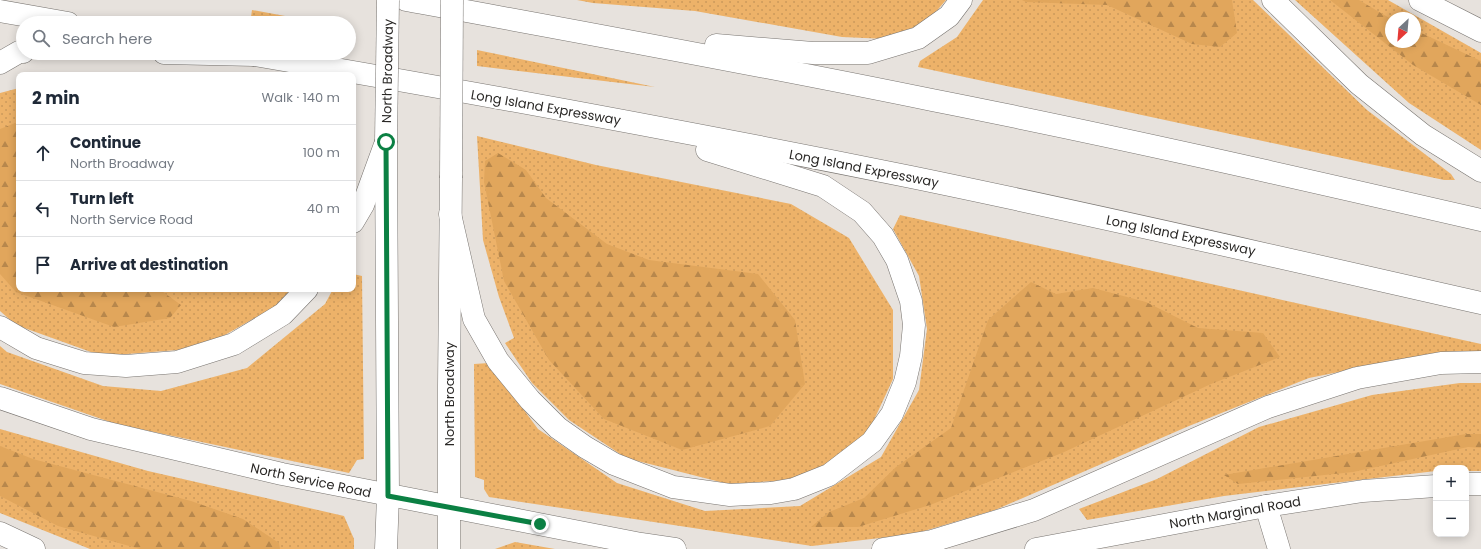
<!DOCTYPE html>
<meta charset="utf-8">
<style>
body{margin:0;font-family:Poppins,sans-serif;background:#f6f6f7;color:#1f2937}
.controls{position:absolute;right:12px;bottom:12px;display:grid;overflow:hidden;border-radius:8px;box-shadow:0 2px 10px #0003}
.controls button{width:36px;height:36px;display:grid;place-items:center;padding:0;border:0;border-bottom:1px solid #e0e1e3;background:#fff;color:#1f2937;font:20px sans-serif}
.compass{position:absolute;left:1385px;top:12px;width:36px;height:36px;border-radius:50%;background:#fff;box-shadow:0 2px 10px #0003;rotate:206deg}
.stop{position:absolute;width:12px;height:12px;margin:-9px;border:3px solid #0b8043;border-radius:50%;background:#fff}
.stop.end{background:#0b8043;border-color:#fff;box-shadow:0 1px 4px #0008}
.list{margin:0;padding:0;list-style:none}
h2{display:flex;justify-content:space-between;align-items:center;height:52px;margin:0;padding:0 16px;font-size:17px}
h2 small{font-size:13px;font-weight:400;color:#747a83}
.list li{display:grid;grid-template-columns:26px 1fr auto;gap:12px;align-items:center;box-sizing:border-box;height:56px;padding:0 16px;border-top:1px solid #e0e1e3}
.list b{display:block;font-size:15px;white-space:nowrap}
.list p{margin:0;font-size:13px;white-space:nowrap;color:#747a83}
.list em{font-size:13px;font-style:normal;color:#747a83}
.icon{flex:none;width:22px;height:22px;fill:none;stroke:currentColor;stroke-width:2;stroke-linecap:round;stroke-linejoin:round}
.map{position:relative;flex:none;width:1481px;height:549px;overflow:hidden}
.search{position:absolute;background:#fff;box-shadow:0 2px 10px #0003;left:16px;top:16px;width:340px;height:44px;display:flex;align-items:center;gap:10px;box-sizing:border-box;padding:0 14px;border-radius:22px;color:#747a83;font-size:15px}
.panel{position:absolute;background:#fff;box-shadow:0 2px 10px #0003;left:16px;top:72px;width:340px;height:220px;border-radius:8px}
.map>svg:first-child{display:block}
.grass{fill:url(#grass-dots);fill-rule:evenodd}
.forest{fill:url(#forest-firs)}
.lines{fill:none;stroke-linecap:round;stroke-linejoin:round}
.minor-casing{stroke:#787470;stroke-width:23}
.major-casing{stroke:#787470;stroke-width:23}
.highway-casing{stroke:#787470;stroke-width:23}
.minor{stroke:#fff;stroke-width:22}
.major{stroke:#fff;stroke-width:22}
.highway{stroke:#fff;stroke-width:22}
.major-bridge-casing{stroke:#787470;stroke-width:23;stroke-linecap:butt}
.major-bridge{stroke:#fff;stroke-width:22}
.route{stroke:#0b8043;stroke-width:5}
.labels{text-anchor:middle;stroke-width:4;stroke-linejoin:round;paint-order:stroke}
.street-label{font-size:13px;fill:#2a2826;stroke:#fff}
</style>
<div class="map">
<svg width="1481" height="549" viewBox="0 0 1481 549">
<defs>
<pattern id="grass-dots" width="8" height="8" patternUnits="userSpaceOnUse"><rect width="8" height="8" fill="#edb269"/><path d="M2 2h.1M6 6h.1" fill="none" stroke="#cb995b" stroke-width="1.8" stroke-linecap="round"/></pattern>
<pattern id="forest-firs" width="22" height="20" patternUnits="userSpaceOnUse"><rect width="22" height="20" fill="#e1a65c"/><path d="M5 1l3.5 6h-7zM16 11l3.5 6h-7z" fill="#b7874c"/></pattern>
</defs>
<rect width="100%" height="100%" fill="#e7e2dd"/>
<g class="grass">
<path d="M577,0H946L928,21L887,39L842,37L695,11L593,3Z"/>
<path d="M983,0H1253L1367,110L1451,174L1455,180H1444L918,67L920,61L957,37Z"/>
<path d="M1295,0H1388L1481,53V150L1409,103ZM1391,18H1415V42H1391Z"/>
<path d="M252,10L323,23H282L251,17Z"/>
<path d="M477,50L655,87L477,66Z"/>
<path d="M19,88V289H291L276,306L202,348L102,356L16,325L0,311V93Z"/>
<path d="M477,136L596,165L791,204L849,238L893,310V379L867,435L807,479L728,484L626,458L569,420L532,383L505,343L514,338L499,297L483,240Z"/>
<path d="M900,215L1481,344V353L1413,357L1309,378L1189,426L995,510L914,534L812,546L489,497L484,489V480L475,477L474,364L489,363L538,429L617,483L705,511L800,506L881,457L919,390L927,329L919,276L893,229Z"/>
<path d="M353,274L362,276L364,459L357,460L349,473L116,424L0,384V346L7,352L103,386L161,391L247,368L325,304L333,289H353Z"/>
<path d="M1460,383H1481V471H1466V468H1436V471L1224,496L1087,520L1079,509L1157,479L1259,427L1372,395Z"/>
<path d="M0,429L148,471L344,516L354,539V549H90L0,513Z"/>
<path d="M515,542L555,549H495Z"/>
</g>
<g class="forest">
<path d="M1022,0H1232L1237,33L1220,47L1192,44L1107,5L1026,2Z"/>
<path d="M1330,0H1359L1391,19V42H1415V30L1481,61V105L1413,65Z"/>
<path d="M15,123L19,125V289H159L181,305L170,318L114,327L16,292L0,274V129Z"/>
<path d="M498,153L526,170L546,198L607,244L649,260L758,274L795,320L805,384L770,426L682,450L604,419L549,360L504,281L484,182L485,161Z"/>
<path d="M1031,282L1056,294L1093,288L1146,302L1198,328L1263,333L1280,357L1211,384L1062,453L930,505L858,527H811L829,512L864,498L896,467L951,428L988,320Z"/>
<path d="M1466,434H1481V448L1468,447L1353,472L1238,484L1224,475Z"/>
<path d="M0,446L33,459L191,501L243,519L279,543L280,549H140L58,526L0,496Z"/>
</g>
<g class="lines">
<defs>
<g id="minor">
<path d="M1266,506L1279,549"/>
<path d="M0,533L34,549"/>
</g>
<g id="major">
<path d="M1420,0L1481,31"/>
<path d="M386,145L388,496L386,549"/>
<path d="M0,398L91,429L282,474L641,544L675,549"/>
<path d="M1466,484H1481"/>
<path d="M449,549V386L451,178"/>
<path d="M1036,549L1266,506L1363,491L1436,486"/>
</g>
<g id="highway">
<path d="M406,0C581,32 757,64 932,100C1115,136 1298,178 1481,220"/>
<path d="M1273,0L1359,84L1423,135L1481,171"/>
<path d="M0,11L68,23"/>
<path d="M716,45L813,53H868L918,38L949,16L961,0"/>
<path d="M164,53L255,55"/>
<path d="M243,53C466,91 689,132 911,177C1101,216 1291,260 1481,303"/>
<path d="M0,63L19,52H23"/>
<path d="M450,214L474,319L498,361L530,400L558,428L585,447L614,464L673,487L730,495L771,493L794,489L829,475L872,442L892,414L905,382L911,356L914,325L911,301L897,260L883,236L862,212L823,186L707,150"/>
<path d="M353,222L363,205L386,142"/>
<path d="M0,327L36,348L84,363L126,366L177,362L234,344L283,314L307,289"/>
<path d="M883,549L932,541L1034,510L1268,407L1357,378L1441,363L1481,362"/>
</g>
</defs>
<use href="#minor" class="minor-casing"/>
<use href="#major" class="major-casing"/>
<use href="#highway" class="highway-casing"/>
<use href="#minor" class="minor"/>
<use href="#major" class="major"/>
<use href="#highway" class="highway"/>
<defs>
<g id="major-bridge">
<path d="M386,142L388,0"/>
<path d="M451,178L452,0"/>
</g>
</defs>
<use href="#major-bridge" class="major-bridge-casing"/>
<use href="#major-bridge" class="major-bridge"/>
</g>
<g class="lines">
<path class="route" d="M386,142L388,496L540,524"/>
</g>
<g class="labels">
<g class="street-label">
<text transform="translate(387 71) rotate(-89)" y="5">North Broadway</text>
<text transform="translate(546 107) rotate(10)" y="5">Long Island Expressway</text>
<text transform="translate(864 168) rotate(11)" y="5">Long Island Expressway</text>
<text transform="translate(1181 235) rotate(12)" y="5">Long Island Expressway</text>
<text transform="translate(449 394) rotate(-90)" y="5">North Broadway</text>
<text transform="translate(311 480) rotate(12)" y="5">North Service Road</text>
<text transform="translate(1235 512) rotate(-10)" y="5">North Marginal Road</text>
</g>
</g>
</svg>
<div class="controls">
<button>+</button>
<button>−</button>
</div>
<svg class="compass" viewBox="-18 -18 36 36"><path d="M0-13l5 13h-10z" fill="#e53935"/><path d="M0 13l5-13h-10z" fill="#747a83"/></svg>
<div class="stop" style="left:386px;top:142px"></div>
<div class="stop end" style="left:540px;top:524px"></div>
<div class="search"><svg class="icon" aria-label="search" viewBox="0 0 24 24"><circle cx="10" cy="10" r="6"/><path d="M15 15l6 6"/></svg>Search here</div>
<section class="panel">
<h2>2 min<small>Walk · 140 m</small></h2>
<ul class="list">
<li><svg class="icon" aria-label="ahead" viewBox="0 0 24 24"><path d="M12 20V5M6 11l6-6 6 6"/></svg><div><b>Continue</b><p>North Broadway</p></div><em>100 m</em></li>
<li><svg class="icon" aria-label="left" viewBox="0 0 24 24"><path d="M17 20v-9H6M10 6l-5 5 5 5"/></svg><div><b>Turn left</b><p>North Service Road</p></div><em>40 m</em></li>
<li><svg class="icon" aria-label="arrive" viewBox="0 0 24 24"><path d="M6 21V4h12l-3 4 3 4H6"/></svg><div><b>Arrive at destination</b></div></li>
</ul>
</section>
</div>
